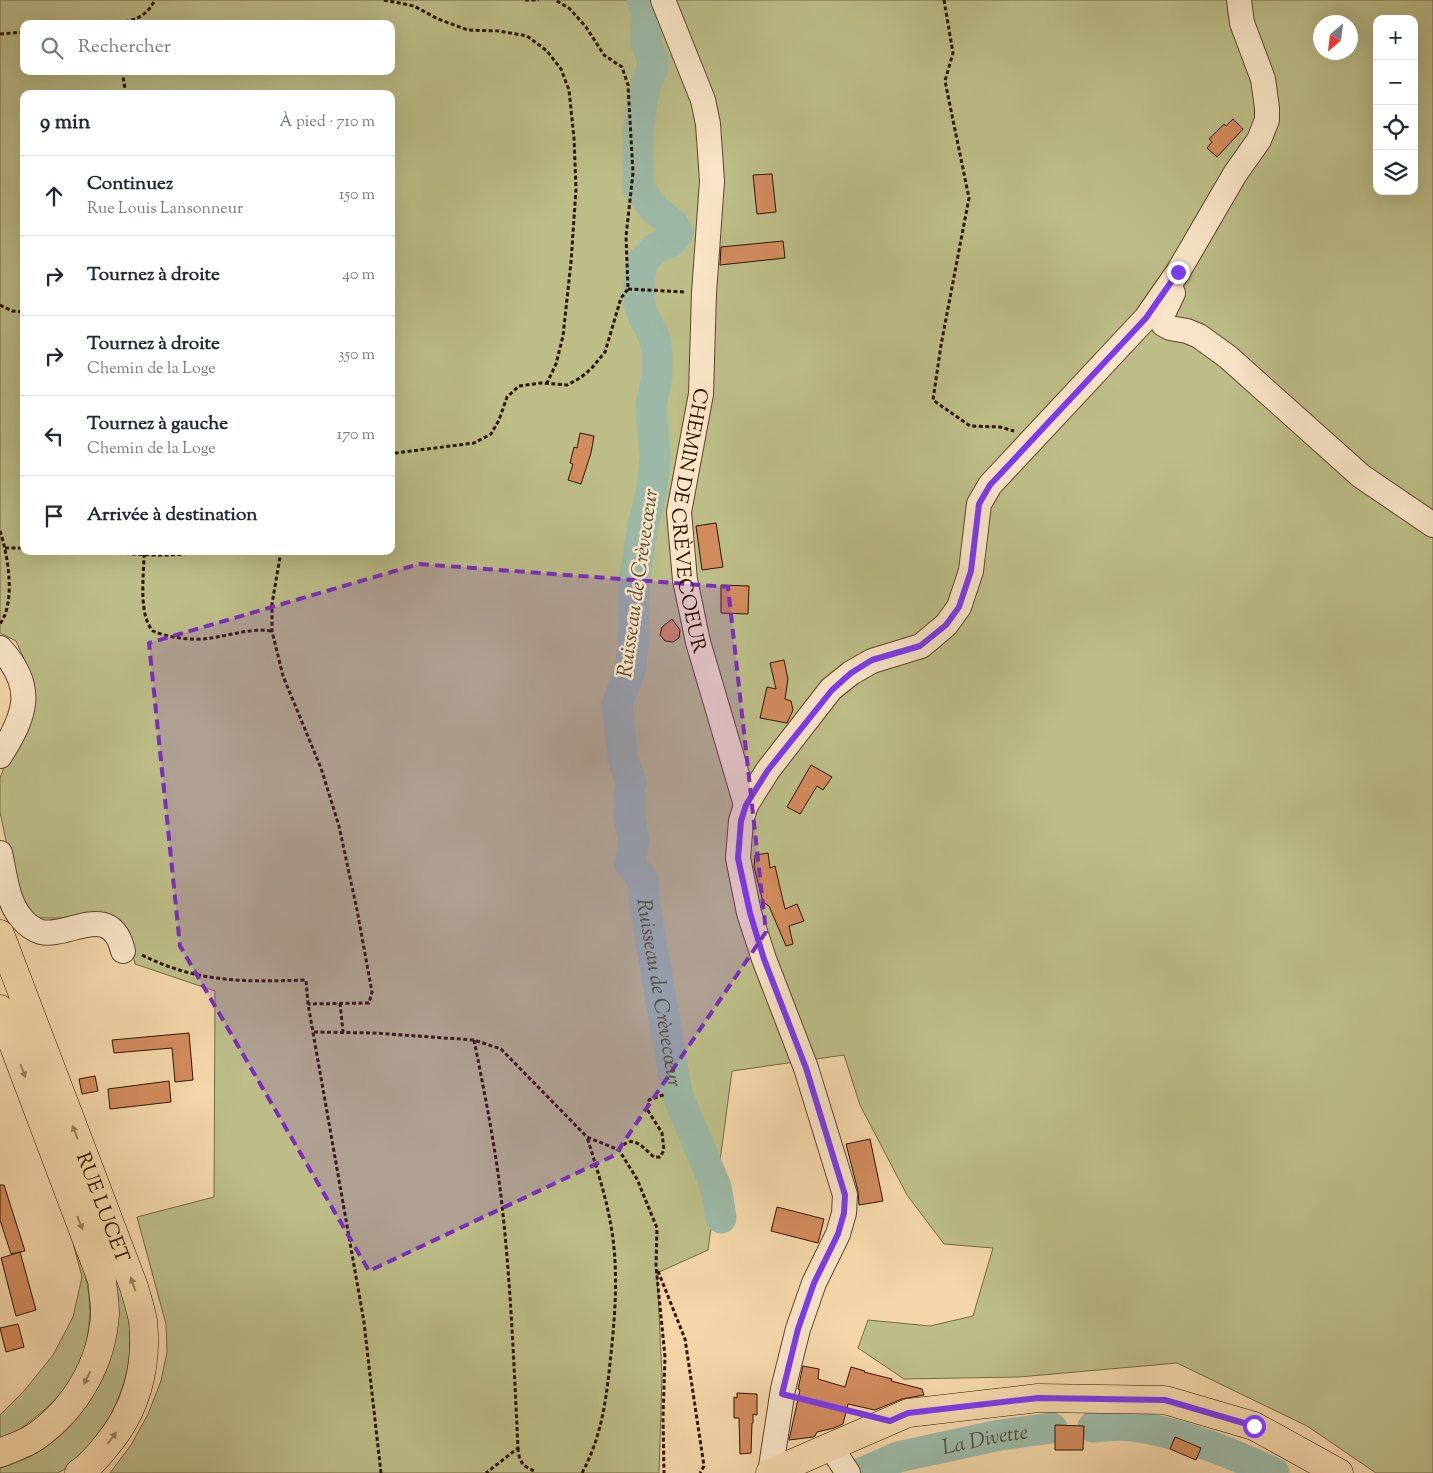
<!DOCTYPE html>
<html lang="fr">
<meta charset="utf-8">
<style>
body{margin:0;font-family:"Sorts Mill Goudy",serif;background:#f6f6f7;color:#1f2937}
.controls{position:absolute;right:15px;top:15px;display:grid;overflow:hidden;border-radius:10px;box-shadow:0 5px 20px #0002}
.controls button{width:45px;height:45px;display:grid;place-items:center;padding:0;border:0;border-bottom:1px solid #e0e1e3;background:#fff;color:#1f2937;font:25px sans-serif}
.compass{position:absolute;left:1313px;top:15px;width:45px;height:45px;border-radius:50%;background:#fff;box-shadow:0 5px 20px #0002;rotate:208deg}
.stop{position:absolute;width:15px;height:15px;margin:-11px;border:4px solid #7c3aed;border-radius:50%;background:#fff}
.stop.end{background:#7c3aed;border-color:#fff;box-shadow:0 1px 5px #0008}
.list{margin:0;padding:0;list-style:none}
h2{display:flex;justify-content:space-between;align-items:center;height:65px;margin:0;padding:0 20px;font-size:21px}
h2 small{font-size:16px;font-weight:400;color:#747a83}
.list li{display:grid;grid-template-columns:32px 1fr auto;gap:15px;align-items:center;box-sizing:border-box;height:80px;padding:0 20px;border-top:1px solid #e0e1e3}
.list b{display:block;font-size:19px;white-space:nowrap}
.list p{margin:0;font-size:16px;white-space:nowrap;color:#747a83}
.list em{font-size:16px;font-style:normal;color:#747a83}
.icon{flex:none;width:28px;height:28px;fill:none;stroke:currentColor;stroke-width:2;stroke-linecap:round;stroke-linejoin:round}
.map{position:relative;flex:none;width:1433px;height:1473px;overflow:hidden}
.search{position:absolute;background:#fff;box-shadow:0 5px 20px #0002;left:20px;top:20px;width:375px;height:55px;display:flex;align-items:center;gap:12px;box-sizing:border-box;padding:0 18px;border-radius:10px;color:#747a83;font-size:19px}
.panel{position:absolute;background:#fff;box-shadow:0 5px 20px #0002;left:20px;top:90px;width:375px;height:465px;border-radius:10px}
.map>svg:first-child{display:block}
.green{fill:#bcbd87;stroke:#756844;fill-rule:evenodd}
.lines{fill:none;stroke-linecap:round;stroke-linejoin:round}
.river{stroke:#9cb9a7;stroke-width:31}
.building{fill:#d28b5d;stroke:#2e1400}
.minor-casing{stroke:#60442a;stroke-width:26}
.major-casing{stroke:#2e1400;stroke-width:29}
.path{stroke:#2e1400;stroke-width:3;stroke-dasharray:4 2.5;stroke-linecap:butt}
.minor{stroke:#f8e4c6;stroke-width:24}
.major{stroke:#f4d6a8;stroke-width:28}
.oneway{fill:#9b7f5c}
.route{stroke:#7c3aed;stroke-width:6}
.marked{fill:#7b2cbf;fill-opacity:0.2;stroke:#7b2cbf;stroke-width:4;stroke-dasharray:10 6;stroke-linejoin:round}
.labels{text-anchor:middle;stroke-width:5;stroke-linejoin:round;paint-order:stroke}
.street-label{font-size:20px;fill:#2e1400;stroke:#f8e4c6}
.water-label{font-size:21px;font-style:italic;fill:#544e3a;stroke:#f8e4c6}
</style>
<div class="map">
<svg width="1433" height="1473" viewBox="0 0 1433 1473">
<rect width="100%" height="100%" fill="#f4d6a8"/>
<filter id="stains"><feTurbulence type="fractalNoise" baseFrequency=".004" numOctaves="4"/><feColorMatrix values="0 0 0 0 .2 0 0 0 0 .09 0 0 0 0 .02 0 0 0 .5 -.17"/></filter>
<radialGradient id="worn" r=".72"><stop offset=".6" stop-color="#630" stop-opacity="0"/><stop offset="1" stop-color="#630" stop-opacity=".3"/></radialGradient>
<g class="green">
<path d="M0,0H1433V1473H1376L1307,1426L1177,1363L1019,1377L904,1379L858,1348L868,1320L930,1326L973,1316L993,1248L944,1244L907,1195L860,1105L844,1055L732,1071L708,1250L657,1273L662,1376L659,1473H110L131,1445L148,1414L161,1381L167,1352L166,1324L137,1217L214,1197L215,991L135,964L128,931L121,921L112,915L98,913L60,918H39L27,909L17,893L0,812V778L5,765L20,740L35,702L30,672L16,641L0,633ZM1377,19H1414V191H1377ZM1320,22H1350V52H1320ZM24,24H391V71H24ZM24,94H391V551H24Z"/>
<path d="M73,1243C77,1256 85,1270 87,1283C97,1334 80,1383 38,1415C27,1424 14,1435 0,1439V1415L24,1391L53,1355L73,1317L82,1277Z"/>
<path d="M111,1267C114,1273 119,1280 121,1287C141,1343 127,1402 89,1446C80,1456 71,1468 57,1473C47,1473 12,1473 0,1473V1468C44,1456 73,1429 96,1390C103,1379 110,1365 111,1351C112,1343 111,1333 111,1324C111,1305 111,1286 111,1267Z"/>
</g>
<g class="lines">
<g class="river">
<path id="s1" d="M642,0L646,10V44L653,60L652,71L647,80L642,101L638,132V188L655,210L673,224L678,233L670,242L656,248L642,262L639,283V303L644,318L654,336L657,353V376L651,405L655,457L652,490L643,526L634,581V638L630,670L617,704L623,759L631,782L629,794V815L634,842L630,864L643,880L645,906L677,1094L716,1187L721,1218"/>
<path d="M1093,1427C1106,1426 1120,1424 1132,1426C1178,1432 1232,1453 1274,1473"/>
<path id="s2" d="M862,1473L898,1457L1000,1435L1052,1428"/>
</g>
</g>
<g class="building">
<path d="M1233,119L1243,129L1217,157L1207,148L1212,142L1209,139L1224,124L1226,126Z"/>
<path d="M772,174L776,212L757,214L753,175Z"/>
<path d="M783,241L785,258L720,265L721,247Z"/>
<path d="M580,433L594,436L591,453L581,484L568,480L573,464L570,463L574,447L577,448Z"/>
<path d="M716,523L723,567L702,570L696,526Z"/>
<path d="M721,585L749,586L748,614L721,613Z"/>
<path d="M672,619L680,630L679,638L673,642L665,641L660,635L662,627Z"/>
<path d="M784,660L788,679L785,699L791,701L793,710L787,723L760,718L767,687L776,689L770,663Z"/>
<path d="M811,765L832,777L823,790L817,786L800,814L787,807Z"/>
<path d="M768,853L770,868L775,866L785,909L797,904L804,921L789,926L793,944L786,946L769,906L763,902L754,867L755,855Z"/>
<path d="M189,1033L193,1080L175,1082L172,1048L114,1053L112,1040Z"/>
<path d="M95,1076L98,1091L82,1094L79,1079Z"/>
<path d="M169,1081L171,1102L110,1109L108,1089Z"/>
<path d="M870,1139L883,1201L859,1205L858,1191L846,1144Z"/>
<path d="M0,1185H4L25,1251L11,1254L0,1220Z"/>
<path d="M777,1207L824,1219L818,1243L771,1231Z"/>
<path d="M20,1252L36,1310L16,1316L1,1258Z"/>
<path d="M18,1324L24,1347L6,1352L0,1328Z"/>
<path d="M803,1366L819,1369L818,1379L845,1387L851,1367L865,1371L864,1372L892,1379L891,1381L922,1389L924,1395L902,1399L875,1410L848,1404L843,1424L834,1428L817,1432L815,1436L813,1437L789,1440L800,1390L798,1389Z"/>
<path d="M737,1393L757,1394V1415L753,1414V1423H752L751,1453L740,1454L739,1418H734V1397L737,1398Z"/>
<path d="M1055,1425L1084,1426L1083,1450H1055Z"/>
<path d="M1175,1437L1201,1448L1196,1460L1170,1449Z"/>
</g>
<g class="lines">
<defs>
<g id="minor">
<path id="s3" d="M663,0L703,100L708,124L712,181L704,293L701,394L679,512L685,580L698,642L746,805"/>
<path d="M1173,293L1161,318L1163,324L1170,328L1187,331L1199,336L1228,357L1361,476L1433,525"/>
<path d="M0,648C36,687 26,715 0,756"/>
<path d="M0,853C5,875 7,902 22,919C26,924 34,930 41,932C69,938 111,900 123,951"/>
<path d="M831,1447L848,1473"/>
<path d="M770,1473L783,1389L798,1329L814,1283L838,1234L844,1213L845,1195L806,1068L764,959L749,913L738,858L741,821L746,805L768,770L831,689L851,673L872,661L921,646L946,625L959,607L971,571L979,504L990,485L1146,318L1178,272L1235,174L1259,140L1267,120V108L1263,79L1242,23L1239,0"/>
</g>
<g id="major">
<path id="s4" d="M0,934L134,1287C137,1298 141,1310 143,1321C148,1367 136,1411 106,1446C98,1456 89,1467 79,1473"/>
<path d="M0,1009L102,1280C103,1291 105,1303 105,1314C102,1364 75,1409 35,1437C25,1444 11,1448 0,1453"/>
<path d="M770,1473L908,1413L1038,1398L1165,1400L1254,1426L1339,1473"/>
</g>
</defs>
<use href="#minor" class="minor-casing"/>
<use href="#major" class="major-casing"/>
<g class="path">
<path d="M384,0L414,6L438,19L468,30L499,31L527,36L547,51L561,69L569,90L574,138L576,189L571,262L563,336L556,364L547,383"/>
<path d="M525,0H539"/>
<path d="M944,0L953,53L945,81L969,198L941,345L933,400L970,426L1000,427L1014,431"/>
<path d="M112,24C132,21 145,19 155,0"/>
<path d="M0,34L24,32"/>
<path d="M122,71L126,94"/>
<path d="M628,289L685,292"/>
<path d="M0,305L12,311L24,312"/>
<path d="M391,459L396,453L474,443L491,434L499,420L507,397L519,386L541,383L567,385L580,378L591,369L605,352L621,298L628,289L626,236L633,173L628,85L622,67L604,55L586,27L569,8L555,0"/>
<path d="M0,531C8,555 16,602 0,624"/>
<path d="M5,548H24"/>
<path d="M93,551C123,553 171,559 199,551"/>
<path d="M281,551L272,604V631L283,676L321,768L339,826L357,910L372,992L369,1003L308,1004"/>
<path d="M144,554C144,575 138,615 153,631C169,638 194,641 211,638C231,635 251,628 272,631"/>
<path d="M142,955C198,983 244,982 306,980L308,1004L364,1322L381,1473"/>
<path d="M340,1003L343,1032"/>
<path d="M314,1032L374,1033L474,1040L501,1049L587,1137L619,1150L637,1179L657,1228L656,1266L665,1357L663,1417L664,1473"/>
<path d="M474,1040C485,1095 496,1150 502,1205C511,1286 514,1367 518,1448L486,1473"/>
<path d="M619,1150C632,1132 642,1147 654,1157H660L664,1150L662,1133L647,1109L649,1100L666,1094"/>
<path d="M658,1271L685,1339L704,1466L700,1473"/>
<path d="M801,1399L855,1412"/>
<path d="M518,1448C519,1463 523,1466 536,1472"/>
<path d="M582,1473C601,1438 606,1402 610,1363C615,1318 619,1271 611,1226C606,1196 596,1166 587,1137"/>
</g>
<use href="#minor" class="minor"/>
<use href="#major" class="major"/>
</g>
<defs><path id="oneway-solid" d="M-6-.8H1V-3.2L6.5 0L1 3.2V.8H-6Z" transform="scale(1.25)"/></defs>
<g class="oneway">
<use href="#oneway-solid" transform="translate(23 1071) rotate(69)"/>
<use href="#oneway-solid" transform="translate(75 1132) rotate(-111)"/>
<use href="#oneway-solid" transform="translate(80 1223) rotate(69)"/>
<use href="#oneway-solid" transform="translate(133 1284) rotate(-109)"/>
<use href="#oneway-solid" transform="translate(87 1378) rotate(117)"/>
<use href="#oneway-solid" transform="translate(112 1438) rotate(-53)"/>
</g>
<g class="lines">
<path class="route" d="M1178,272L1146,318L990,485L979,504L971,571L959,607L946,625L920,646L872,660L851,673L832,690L768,770L746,805L741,821L738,858L750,913L764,959L806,1068L845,1195L844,1213L838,1234L814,1283L798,1329L782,1394L890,1421L908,1413L1038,1398L1165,1400L1254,1426"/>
</g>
<path class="marked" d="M419,564L728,587L766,932L615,1155L369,1271L180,946L149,643Z"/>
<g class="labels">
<g class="street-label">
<text dy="7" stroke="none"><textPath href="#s3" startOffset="531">CHEMIN DE CRÈVECOEUR</textPath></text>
<text dy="7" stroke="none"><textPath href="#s4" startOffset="292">RUE LUCET</textPath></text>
</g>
<g class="water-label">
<text transform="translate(637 583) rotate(-82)" y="7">Ruisseau de Crèvecœur</text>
<text dy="7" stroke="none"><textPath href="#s1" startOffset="1049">Ruisseau de Crèvecœur</textPath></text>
<text dy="7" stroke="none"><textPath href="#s2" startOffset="128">La Divette</textPath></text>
</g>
</g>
<rect width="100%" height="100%" filter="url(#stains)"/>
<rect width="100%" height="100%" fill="url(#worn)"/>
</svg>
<div class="controls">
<button>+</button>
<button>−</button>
<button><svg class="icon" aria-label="locate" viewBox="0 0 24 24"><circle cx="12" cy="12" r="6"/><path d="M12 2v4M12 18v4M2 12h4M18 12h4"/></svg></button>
<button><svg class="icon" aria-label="layers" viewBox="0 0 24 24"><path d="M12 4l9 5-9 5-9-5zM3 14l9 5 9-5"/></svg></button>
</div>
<svg class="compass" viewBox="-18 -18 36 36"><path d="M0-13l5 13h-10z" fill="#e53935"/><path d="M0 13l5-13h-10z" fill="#747a83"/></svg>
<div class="stop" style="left:1254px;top:1426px"></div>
<div class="stop end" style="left:1178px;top:272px"></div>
<div class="search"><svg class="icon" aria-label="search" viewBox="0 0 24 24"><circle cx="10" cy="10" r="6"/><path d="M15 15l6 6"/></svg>Rechercher</div>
<section class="panel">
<h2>9 min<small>À pied · 710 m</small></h2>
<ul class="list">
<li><svg class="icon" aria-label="ahead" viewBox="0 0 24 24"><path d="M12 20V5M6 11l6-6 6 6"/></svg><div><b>Continuez</b><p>Rue Louis Lansonneur</p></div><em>150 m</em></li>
<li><svg class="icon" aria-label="right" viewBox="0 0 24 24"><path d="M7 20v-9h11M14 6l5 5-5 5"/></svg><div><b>Tournez à droite</b></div><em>40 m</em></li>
<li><svg class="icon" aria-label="right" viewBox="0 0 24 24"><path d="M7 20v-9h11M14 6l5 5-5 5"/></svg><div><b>Tournez à droite</b><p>Chemin de la Loge</p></div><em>350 m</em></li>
<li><svg class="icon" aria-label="left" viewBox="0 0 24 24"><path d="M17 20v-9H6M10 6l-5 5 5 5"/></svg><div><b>Tournez à gauche</b><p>Chemin de la Loge</p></div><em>170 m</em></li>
<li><svg class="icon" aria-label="arrive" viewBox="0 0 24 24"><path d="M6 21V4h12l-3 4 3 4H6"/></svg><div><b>Arrivée à destination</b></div></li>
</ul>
</section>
</div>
